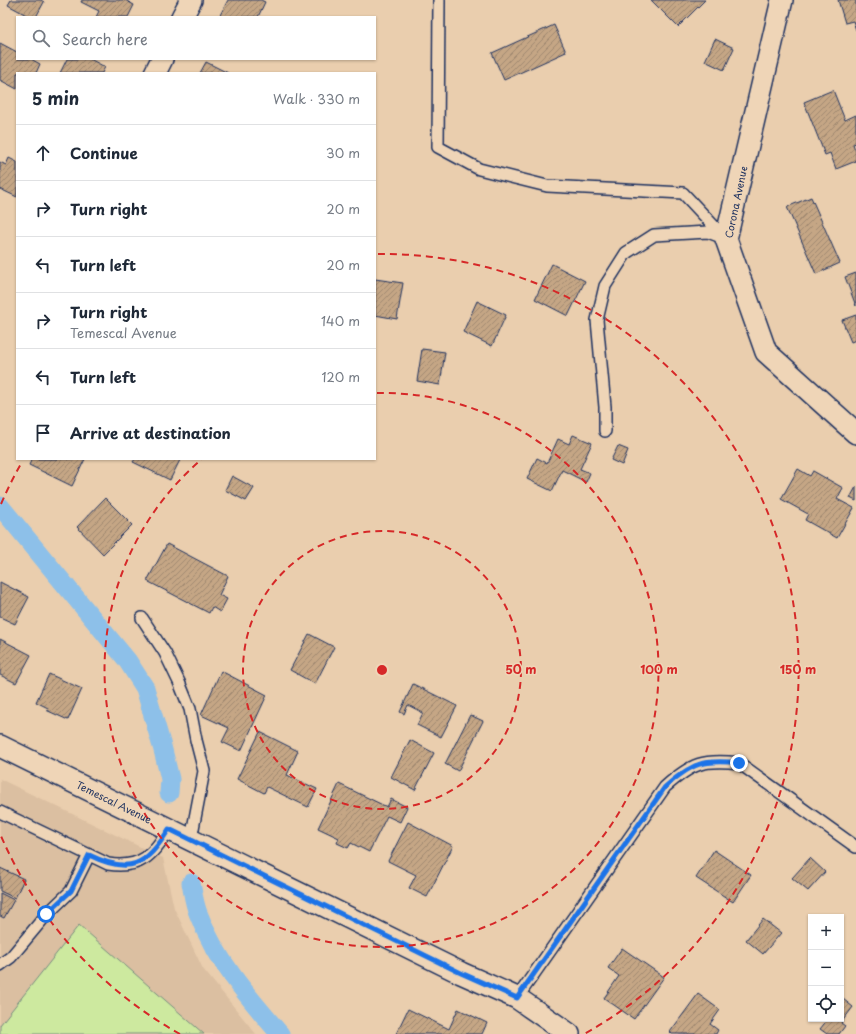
<!DOCTYPE html>
<meta charset="utf-8">
<style>
body{margin:0;font-family:"Playpen Sans",sans-serif;background:#f6f6f7;color:#1f2937}
.controls{position:absolute;right:12px;bottom:12px;display:grid;overflow:hidden;border-radius:0px;box-shadow:0 1px 3px #0004}
.controls button{width:36px;height:36px;display:grid;place-items:center;padding:0;border:0;border-bottom:1px solid #e0e1e3;background:#fff;color:#1f2937;font:20px sans-serif}
.stop{position:absolute;width:12px;height:12px;margin:-9px;border:3px solid #1a73e8;border-radius:50%;background:#fff}
.stop.end{background:#1a73e8;border-color:#fff;box-shadow:0 1px 4px #0008}
.list{margin:0;padding:0;list-style:none}
h2{display:flex;justify-content:space-between;align-items:center;height:52px;margin:0;padding:0 16px;font-size:17px}
h2 small{font-size:13px;font-weight:400;color:#747a83}
.list li{display:grid;grid-template-columns:26px 1fr auto;gap:12px;align-items:center;box-sizing:border-box;height:56px;padding:0 16px;border-top:1px solid #e0e1e3}
.list b{display:block;font-size:15px;white-space:nowrap}
.list p{margin:0;font-size:13px;white-space:nowrap;color:#747a83}
.list em{font-size:13px;font-style:normal;color:#747a83}
.icon{flex:none;width:22px;height:22px;fill:none;stroke:currentColor;stroke-width:2;stroke-linecap:round;stroke-linejoin:round}
.map{position:relative;flex:none;width:856px;height:1034px;overflow:hidden}
.search{position:absolute;background:#fff;box-shadow:0 1px 3px #0004;left:16px;top:16px;width:360px;height:44px;display:flex;align-items:center;gap:10px;box-sizing:border-box;padding:0 14px;border-radius:0px;color:#747a83;font-size:15px}
.panel{position:absolute;background:#fff;box-shadow:0 1px 3px #0004;left:16px;top:72px;width:360px;height:388px;border-radius:0px}
.map>svg:first-child{display:block}
.built{fill:#dbbfa1}
.garden{fill:#cde99f;stroke:#748c7e}
.lines{fill:none;stroke-linecap:round;stroke-linejoin:round}
.canal{stroke:#8dc0e9;stroke-width:19}
.building{fill:url(#building-hatch);stroke:#1b2f5e}
.service-casing{stroke:#1b2f5e;stroke-width:14}
.minor-casing{stroke:#1b2f5e;stroke-width:24}
.service{stroke:#efd5b7;stroke-width:11}
.minor{stroke:#efd5b7;stroke-width:21}
.route{stroke:#1a73e8;stroke-width:5}
.ring{fill:none;stroke:#d62828;stroke-width:2;stroke-dasharray:7 5}
.labels{text-anchor:middle;stroke-width:3;stroke-linejoin:round;paint-order:stroke}
.street-label{font-size:10px;fill:#1b2f5e;stroke:#efd5b7}
.centre{fill:#d62828;stroke:#efd5b7;stroke-width:2}
.ring-label{font-size:12px;text-anchor:middle;font-weight:bold;fill:#d62828;stroke:#efd5b7;stroke-width:3;stroke-linejoin:round;paint-order:stroke}
</style>
<div class="map">
<svg width="856" height="1034" viewBox="0 0 856 1034">
<defs>
<pattern id="building-hatch" width="6" height="6" patternUnits="userSpaceOnUse"><rect width="6" height="6" fill="#c5a685"/><path d="M-1 1l2-2M0 6l6-6M5 7l2-2" fill="none" stroke="#9f8870"/></pattern>
</defs>
<rect width="100%" height="100%" fill="#eaceae"/>
<filter id="ink" filterUnits="userSpaceOnUse"><feTurbulence type="fractalNoise" baseFrequency=".025" numOctaves="2"/><feDisplacementMap in="SourceGraphic" scale="8" xChannelSelector="R" yChannelSelector="G"/><feConvolveMatrix kernelMatrix="1 2 1 2 8 2 1 2 1" color-interpolation-filters="sRGB"/></filter>
<g filter="url(#ink)">
<path class="built" d="M0,779L163,858L174,908L203,969L256,1034H0Z"/>
<path class="garden" d="M79,925L204,1034H0V1025Z"/>
<g class="lines">
<g class="canal">
<path d="M0,506L127,660L145,688L163,750L170,779L169,793"/>
<path d="M191,883C193,893 194,903 198,913C215,959 248,997 280,1034"/>
</g>
</g>
<g class="building">
<path d="M11,0H41L44,2L36,17H30L8,5Z"/>
<path d="M82,0H125L134,5L128,17H96L99,11L81,2Z"/>
<path d="M228,0H261L265,2L258,17H219Z"/>
<path d="M651,0H705L678,27Z"/>
<path d="M838,0H856V30L853,21L845,23Z"/>
<path d="M554,25L566,52L504,80L492,53Z"/>
<path d="M715,39L734,48L724,70L705,61Z"/>
<path d="M0,43L17,52V59H31L40,64L36,73H17V89L0,80Z"/>
<path d="M67,59H90L105,67L102,73H60Z"/>
<path d="M206,62L228,73H200Z"/>
<path d="M833,90L845,120L856,115V143L853,144L856,152V161L836,169L830,153L825,155L804,102Z"/>
<path d="M9,158L17,162V197L0,189V162L6,165Z"/>
<path d="M811,197L840,263L816,274L787,207Z"/>
<path d="M552,264L585,281L568,316L535,299Z"/>
<path d="M856,273V306L845,277Z"/>
<path d="M375,279L403,283L397,319L375,315Z"/>
<path d="M477,301L506,315L492,346L463,332Z"/>
<path d="M856,315V340L851,342L842,320Z"/>
<path d="M422,349L445,352L440,385L417,381Z"/>
<path d="M573,435L592,443L580,469L590,473L586,482L562,470L552,491L527,479L537,458L547,463L558,439L569,444Z"/>
<path d="M618,446L628,450L622,465L611,460Z"/>
<path d="M32,459H85L72,486L29,465Z"/>
<path d="M135,459H177L180,460L170,480L133,462Z"/>
<path d="M798,469L810,476L813,471L843,488L837,499L854,508L837,538L805,520L808,514L781,499Z"/>
<path d="M232,476L254,488L246,501L225,490Z"/>
<path d="M856,487V501L850,498Z"/>
<path d="M105,498L132,525L103,554L77,527Z"/>
<path d="M167,544L228,576L219,595L227,599L220,612L212,607L209,613L147,581Z"/>
<path d="M0,582L29,597L15,624L0,617Z"/>
<path d="M309,634L334,647L315,684L290,670Z"/>
<path d="M0,639L31,655L16,683L0,675Z"/>
<path d="M221,671L267,695L241,751L222,742L229,728L201,715Z"/>
<path d="M49,674L82,689L68,720L46,710L48,708L36,702Z"/>
<path d="M413,684L457,706L441,737L417,725L423,713L408,705L404,714L400,712Z"/>
<path d="M470,715L483,721L458,771L445,764Z"/>
<path d="M260,732L298,751L287,775L317,789L308,807L267,787L264,793L237,779Z"/>
<path d="M410,740L434,753L415,790L391,777Z"/>
<path d="M339,784L387,807L391,799L407,807L400,822L387,816L369,852L351,843L348,848L337,843L339,838L318,828Z"/>
<path d="M408,822L453,846L427,897L409,888L416,875L388,861Z"/>
<path d="M714,850L751,875L733,902L696,878Z"/>
<path d="M810,858L825,872L808,891L792,878Z"/>
<path d="M0,868L24,879L15,898L0,891Z"/>
<path d="M0,893L14,900L4,918L0,916Z"/>
<path d="M763,919L781,933L763,954L746,940Z"/>
<path d="M622,948L664,977L634,1019L604,998L619,976L608,968Z"/>
<path d="M698,994L720,1010L710,1024L718,1030L716,1034H672L670,1032Z"/>
<path d="M843,999L853,1007L841,1023L845,1026L839,1034H827L820,1029L828,1019H841V1002Z"/>
<path d="M408,1009L449,1029L458,1009L487,1023L482,1034H396Z"/>
</g>
<g class="lines">
<defs>
<g id="service">
<path d="M439,0L438,147L479,169L547,186L683,193L726,239"/>
<path d="M605,431V407L597,320L605,286L626,253L654,235L708,232L724,238"/>
<path d="M142,618L165,653L179,682L190,709L196,740L204,771L191,839"/>
<path d="M0,812L108,864C141,869 153,855 169,829"/>
<path d="M0,965L11,957L47,914L71,891L89,855"/>
<path d="M517,998L665,787C692,763 703,759 739,763L856,847"/>
</g>
<g id="minor">
<path d="M782,0L726,239L766,352L856,433"/>
<path d="M182,17L191,0"/>
<path d="M155,73L162,59"/>
<path id="s1" d="M0,746L461,973L517,998L569,1034"/>
</g>
</defs>
<use href="#service" class="service-casing"/>
<use href="#minor" class="minor-casing"/>
<use href="#service" class="service"/>
<use href="#minor" class="minor"/>
</g>
</g>
<g class="lines" filter="url(#ink)">
<path class="route" d="M46,914L71,891L89,855C130,875 146,866 169,829L461,973L517,998L665,787C692,763 703,759 739,763"/>
</g>
<g class="ring">
<circle cx="382" cy="670" r="139"/>
<path d="M377 393A277 277 0 1 1 202 459"/>
<path d="M180 1034A416 416 0 0 1 1 836M1 504A416 416 0 0 1 22 462M378 254A416 416 0 0 1 584 1034"/>
</g>
<g class="labels">
<g class="street-label">
<text transform="translate(736 202) rotate(-78)" y="4">Corona Avenue</text>
<text dy="4" stroke="none"><textPath href="#s1" startOffset="127">Temescal Avenue</textPath></text>
</g>
</g>
<circle cx="382" cy="670" r="6" class="centre"/>
<g class="ring-label">
<text x="521" y="674">50 m</text>
<text x="659" y="674">100 m</text>
<text x="798" y="674">150 m</text>
</g>
</svg>
<div class="controls">
<button>+</button>
<button>−</button>
<button><svg class="icon" aria-label="locate" viewBox="0 0 24 24"><circle cx="12" cy="12" r="6"/><path d="M12 2v4M12 18v4M2 12h4M18 12h4"/></svg></button>
</div>
<div class="stop" style="left:46px;top:914px"></div>
<div class="stop end" style="left:739px;top:763px"></div>
<div class="search"><svg class="icon" aria-label="search" viewBox="0 0 24 24"><circle cx="10" cy="10" r="6"/><path d="M15 15l6 6"/></svg>Search here</div>
<section class="panel">
<h2>5 min<small>Walk · 330 m</small></h2>
<ul class="list">
<li><svg class="icon" aria-label="ahead" viewBox="0 0 24 24"><path d="M12 20V5M6 11l6-6 6 6"/></svg><div><b>Continue</b></div><em>30 m</em></li>
<li><svg class="icon" aria-label="right" viewBox="0 0 24 24"><path d="M7 20v-9h11M14 6l5 5-5 5"/></svg><div><b>Turn right</b></div><em>20 m</em></li>
<li><svg class="icon" aria-label="left" viewBox="0 0 24 24"><path d="M17 20v-9H6M10 6l-5 5 5 5"/></svg><div><b>Turn left</b></div><em>20 m</em></li>
<li><svg class="icon" aria-label="right" viewBox="0 0 24 24"><path d="M7 20v-9h11M14 6l5 5-5 5"/></svg><div><b>Turn right</b><p>Temescal Avenue</p></div><em>140 m</em></li>
<li><svg class="icon" aria-label="left" viewBox="0 0 24 24"><path d="M17 20v-9H6M10 6l-5 5 5 5"/></svg><div><b>Turn left</b></div><em>120 m</em></li>
<li><svg class="icon" aria-label="arrive" viewBox="0 0 24 24"><path d="M6 21V4h12l-3 4 3 4H6"/></svg><div><b>Arrive at destination</b></div></li>
</ul>
</section>
</div>
